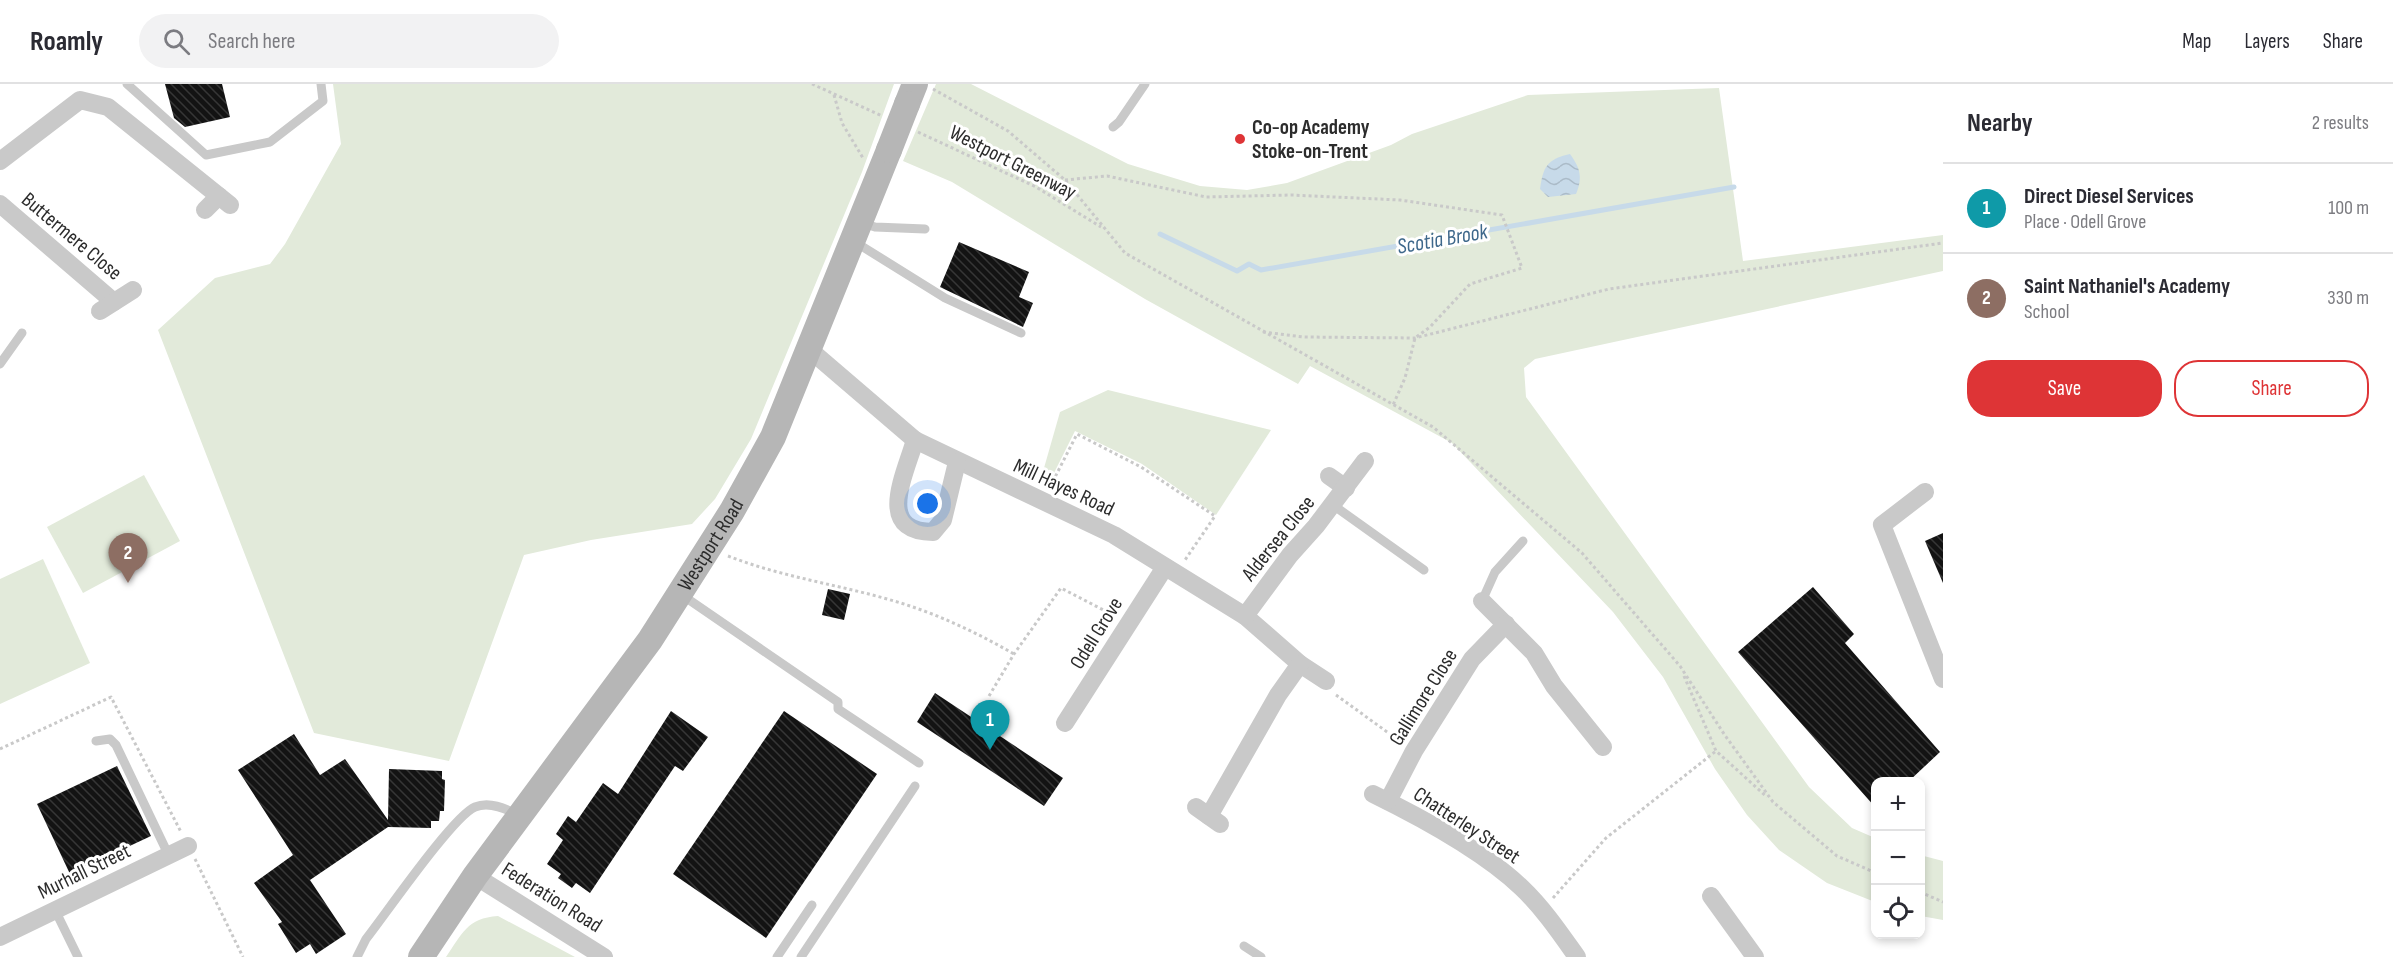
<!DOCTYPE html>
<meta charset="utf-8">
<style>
body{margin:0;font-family:"Sofia Sans Condensed",sans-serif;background:#f2f2f3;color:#2b2b33}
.controls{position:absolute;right:18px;bottom:18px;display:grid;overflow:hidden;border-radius:12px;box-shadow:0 3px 9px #0003}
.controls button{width:54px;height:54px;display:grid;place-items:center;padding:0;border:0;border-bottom:2px solid #e1e1e2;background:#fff;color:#2b2b33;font:30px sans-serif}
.you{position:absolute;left:928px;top:420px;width:21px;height:21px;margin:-15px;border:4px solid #fff;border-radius:50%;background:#1a73e8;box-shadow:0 0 0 9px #1a73e833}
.badge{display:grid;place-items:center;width:39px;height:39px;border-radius:50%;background:#de3436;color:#fff;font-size:20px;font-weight:700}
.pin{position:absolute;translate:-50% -50px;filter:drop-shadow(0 2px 3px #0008)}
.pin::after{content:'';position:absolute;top:32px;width:21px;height:18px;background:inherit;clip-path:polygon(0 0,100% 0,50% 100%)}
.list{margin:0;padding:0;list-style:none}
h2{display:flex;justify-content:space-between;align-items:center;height:78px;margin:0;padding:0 24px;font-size:26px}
h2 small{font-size:20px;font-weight:400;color:#7c7c81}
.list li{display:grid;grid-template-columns:39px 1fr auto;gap:18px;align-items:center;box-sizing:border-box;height:90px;padding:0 24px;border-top:2px solid #e1e1e2}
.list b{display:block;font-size:22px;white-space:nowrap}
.list p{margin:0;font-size:20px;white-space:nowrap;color:#7c7c81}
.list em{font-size:20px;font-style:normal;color:#7c7c81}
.actions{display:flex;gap:12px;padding:18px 24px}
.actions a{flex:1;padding:14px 0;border:2px solid #de3436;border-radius:24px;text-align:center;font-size:21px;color:#de3436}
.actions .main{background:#de3436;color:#fff}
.icon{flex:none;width:33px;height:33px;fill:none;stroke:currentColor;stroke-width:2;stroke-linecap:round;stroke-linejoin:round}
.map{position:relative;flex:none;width:1943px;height:873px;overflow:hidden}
header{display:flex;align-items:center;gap:36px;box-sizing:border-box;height:84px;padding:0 30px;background:#fff;border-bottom:2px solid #e1e1e2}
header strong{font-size:28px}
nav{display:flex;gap:33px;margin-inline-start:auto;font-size:21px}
.search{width:420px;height:54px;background:#f2f2f3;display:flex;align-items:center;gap:15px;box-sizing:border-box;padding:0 21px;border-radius:33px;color:#7c7c81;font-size:22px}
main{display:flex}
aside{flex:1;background:#fff}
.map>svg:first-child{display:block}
.green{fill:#e2eada}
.water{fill:url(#water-waves)}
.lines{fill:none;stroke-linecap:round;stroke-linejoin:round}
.stream{stroke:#c7dae9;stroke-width:5}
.building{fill:url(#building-back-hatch)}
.path{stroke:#c9c9c9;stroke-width:3;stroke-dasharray:3 3;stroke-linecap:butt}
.lane{stroke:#c9c9c9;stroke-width:9}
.street{stroke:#c9c9c9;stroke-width:18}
.secondary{stroke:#b6b6b6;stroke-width:26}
.secondary-bridge{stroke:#b6b6b6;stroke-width:26}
.poi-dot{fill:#de3436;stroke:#fff;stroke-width:2}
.labels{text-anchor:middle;stroke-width:6;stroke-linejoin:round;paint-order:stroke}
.poi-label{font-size:21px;font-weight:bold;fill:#2c2c2c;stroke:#fff;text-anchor:start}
.street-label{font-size:21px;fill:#2c2c2c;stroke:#fff}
.water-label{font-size:22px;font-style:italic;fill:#3e688b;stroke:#fff}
</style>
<header>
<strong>Roamly</strong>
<div class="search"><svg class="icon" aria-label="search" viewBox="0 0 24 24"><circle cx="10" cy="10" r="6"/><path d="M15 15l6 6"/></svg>Search here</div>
<nav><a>Map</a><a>Layers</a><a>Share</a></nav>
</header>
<main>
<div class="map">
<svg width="1943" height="873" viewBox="0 0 1943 873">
<defs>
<pattern id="water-waves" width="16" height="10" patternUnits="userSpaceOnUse" patternTransform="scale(1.5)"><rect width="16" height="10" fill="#c7dae9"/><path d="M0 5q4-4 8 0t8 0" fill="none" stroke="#abbbc8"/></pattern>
<pattern id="building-back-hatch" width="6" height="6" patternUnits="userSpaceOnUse" patternTransform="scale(1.5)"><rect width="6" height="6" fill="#131313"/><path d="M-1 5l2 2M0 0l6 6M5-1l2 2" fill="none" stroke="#363636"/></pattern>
</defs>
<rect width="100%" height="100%" fill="#fff"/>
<g class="green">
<path d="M333,0H894L862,88L751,355L715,415L692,440L591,456L524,471L449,677L314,649L158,246L215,194L270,180L285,160L341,60Z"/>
<path d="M936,0H971L1128,80L1200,102L1247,106L1287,99L1391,61L1412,50L1528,11L1719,4L1743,177L1943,151V187L1535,275L1524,284L1526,313L1809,703L1852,744L1875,754V818L1827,799L1779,766L1747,731L1715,685L1663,593L1613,528L1452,359L1310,282L1298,300L1145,215L952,98L903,77Z"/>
<path d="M1108,306L1271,346L1216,431L1142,380L1075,347L1048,401L1040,398L1060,328Z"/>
<path d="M144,391L180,457L83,509L47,443Z"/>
<path d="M43,475L90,579L0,620V495Z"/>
<path d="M1920,771L1943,777V836L1921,832Z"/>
<path d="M498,832L575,873H446C462,850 467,834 498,832Z"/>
</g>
<path class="water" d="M1570,70C1580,84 1583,93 1576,110L1548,113L1540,105C1543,83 1547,75 1570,70Z"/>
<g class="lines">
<path class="stream" d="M1160,150L1237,187L1249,180L1261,186L1734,103"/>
</g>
<g class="building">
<path d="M165,0H222L230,33L185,43L174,34Z"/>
<path d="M959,158L1029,188L1019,213L1033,219L1023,243L940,203Z"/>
<path d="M1943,449V499L1925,457Z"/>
<path d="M1813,503L1854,550L1845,559L1940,668L1908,698H1875V723L1738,568Z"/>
<path d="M828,505L850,510L844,536L822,531Z"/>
<path d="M935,609L1063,694L1044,722L917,638Z"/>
<path d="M671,627L708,653L683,687L675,682L590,809L576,799L572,804L558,794L561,790L547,780L563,756L556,750L568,732L576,738L603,699L618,710Z"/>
<path d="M784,627L877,690L766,854L673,790Z"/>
<path d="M294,650L320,691L345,675L388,736L389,685L442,687V695L445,696L444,727H440L439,737H431V744L388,743L310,796L346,850L316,870L310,860L296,869L278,840L282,838L254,799L293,771L238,686Z"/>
<path d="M117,682L151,752L70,790L37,720Z"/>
</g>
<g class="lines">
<g class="path">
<path d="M812,0L882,32"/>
<path d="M933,5L1008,47L1065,96L1125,169L1433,343L1582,469L1680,582L1724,650L1773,718L1837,772L1876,789"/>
<path d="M834,11L842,39L863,74"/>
<path d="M918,48L1036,103L1101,143"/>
<path d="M1065,96L1107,92L1206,113L1291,111L1400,116L1502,131L1522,184L1470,200L1430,243L1415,254L1405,294L1393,321"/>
<path d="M1263,248L1303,253L1415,254L1609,205L1943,159"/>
<path d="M1050,403L1077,350L1141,383L1215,432L1185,476"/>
<path d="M728,472C787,495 850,502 910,522C946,534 981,551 1014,570"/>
<path d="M1684,592L1716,667L1767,713"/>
<path d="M1336,611L1401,658"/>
<path d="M989,612L1014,570L1061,504L1113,531"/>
<path d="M0,665L111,613L181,748"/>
<path d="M195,775L243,873"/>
<path d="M1920,808L1943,818"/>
<path d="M1553,814L1606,754L1716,667"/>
</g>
<g class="lane">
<path d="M127,0L206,71L270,58L323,17L321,0"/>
<path d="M1113,43L1119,38L1145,0"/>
<path d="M862,139L875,143L925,145"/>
<path d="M855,158L945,214L1021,249"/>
<path d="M0,280L22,249"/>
<path d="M1333,421L1424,486"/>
<path d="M682,511L838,618V625L919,679"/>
<path d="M1482,517L1495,488L1523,457"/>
<path d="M96,657L110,655L116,661L169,772"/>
<path d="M55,826L78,873"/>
<path d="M1244,862L1261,873"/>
<path d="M357,873L366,855C385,831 453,732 475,723C489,717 505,724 518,731"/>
<path d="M777,873L812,821"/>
<path d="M801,873L915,702"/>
</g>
<g class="street">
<path d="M0,77L80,16L108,23L230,121"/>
<path d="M0,120L114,218"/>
<path d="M205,126L219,112"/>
<path d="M100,227L133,206"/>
<path d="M810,266L915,356L1114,451L1245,532L1300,580L1326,597"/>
<path d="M915,356C905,391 875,448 933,448L943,436L957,378"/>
<path d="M1329,392L1346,404"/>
<path d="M1925,408L1882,441L1943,595"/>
<path d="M1482,517L1534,569L1554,602L1603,663"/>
<path d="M1245,532L1290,471L1316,442L1365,377"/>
<path d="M1065,639L1165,483"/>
<path d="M1373,710C1422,734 1482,766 1522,804C1543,824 1560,849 1577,873"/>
<path d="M1388,717L1414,667L1472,575L1506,540"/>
<path d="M1196,723L1220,740"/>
<path d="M1209,732L1278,611L1300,580"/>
<path d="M475,792L604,873"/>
<path d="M1711,812L1755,873"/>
<path d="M0,853L188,762"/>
</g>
<g class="secondary">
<path d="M907,20L915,0"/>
<path id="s1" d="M421,873L475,792L650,556L732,427L773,353L889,66"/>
</g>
<path class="secondary-bridge" d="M889,66L907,20"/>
</g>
<circle class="poi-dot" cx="1240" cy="55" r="6"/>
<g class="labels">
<g class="poi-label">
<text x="1252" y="50">Co-op Academy<tspan x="1252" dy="24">Stoke-on-Trent</tspan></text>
</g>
<g class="street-label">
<text transform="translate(1013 78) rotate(27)" y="7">Westport Greenway</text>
<text transform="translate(72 152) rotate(40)" y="7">Buttermere Close</text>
<text transform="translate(1064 403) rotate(25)" y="7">Mill Hayes Road</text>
<text transform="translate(1278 454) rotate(-51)" y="7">Aldersea Close</text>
<text dy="7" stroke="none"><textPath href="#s1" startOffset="504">Westport Road</textPath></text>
<text transform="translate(1096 549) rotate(-58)" y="7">Odell Grove</text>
<text transform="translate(1423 613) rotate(-58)" y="7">Gallimore Close</text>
<text transform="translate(1467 741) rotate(33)" y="7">Chatterley Street</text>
<text transform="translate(84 787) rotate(-26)" y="7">Murhall Street</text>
<text transform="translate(552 813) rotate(32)" y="7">Federation Road</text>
</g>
<g class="water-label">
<text transform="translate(1442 154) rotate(-10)" y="8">Scotia Brook</text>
</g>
</g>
</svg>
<div class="controls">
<button>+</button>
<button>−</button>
<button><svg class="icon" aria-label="locate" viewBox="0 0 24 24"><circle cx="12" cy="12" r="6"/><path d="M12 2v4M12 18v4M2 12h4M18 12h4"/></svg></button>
</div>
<div class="you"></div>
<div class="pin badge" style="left:990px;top:666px;background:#0f9aa8">1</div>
<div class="pin badge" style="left:128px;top:499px;background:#8d6e63">2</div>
</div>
<aside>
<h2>Nearby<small>2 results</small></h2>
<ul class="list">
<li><span class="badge" style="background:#0f9aa8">1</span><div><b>Direct Diesel Services</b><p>Place · Odell Grove</p></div><em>100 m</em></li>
<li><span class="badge" style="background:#8d6e63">2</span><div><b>Saint Nathaniel's Academy</b><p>School</p></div><em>330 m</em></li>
</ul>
<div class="actions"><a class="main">Save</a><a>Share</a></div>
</aside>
</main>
